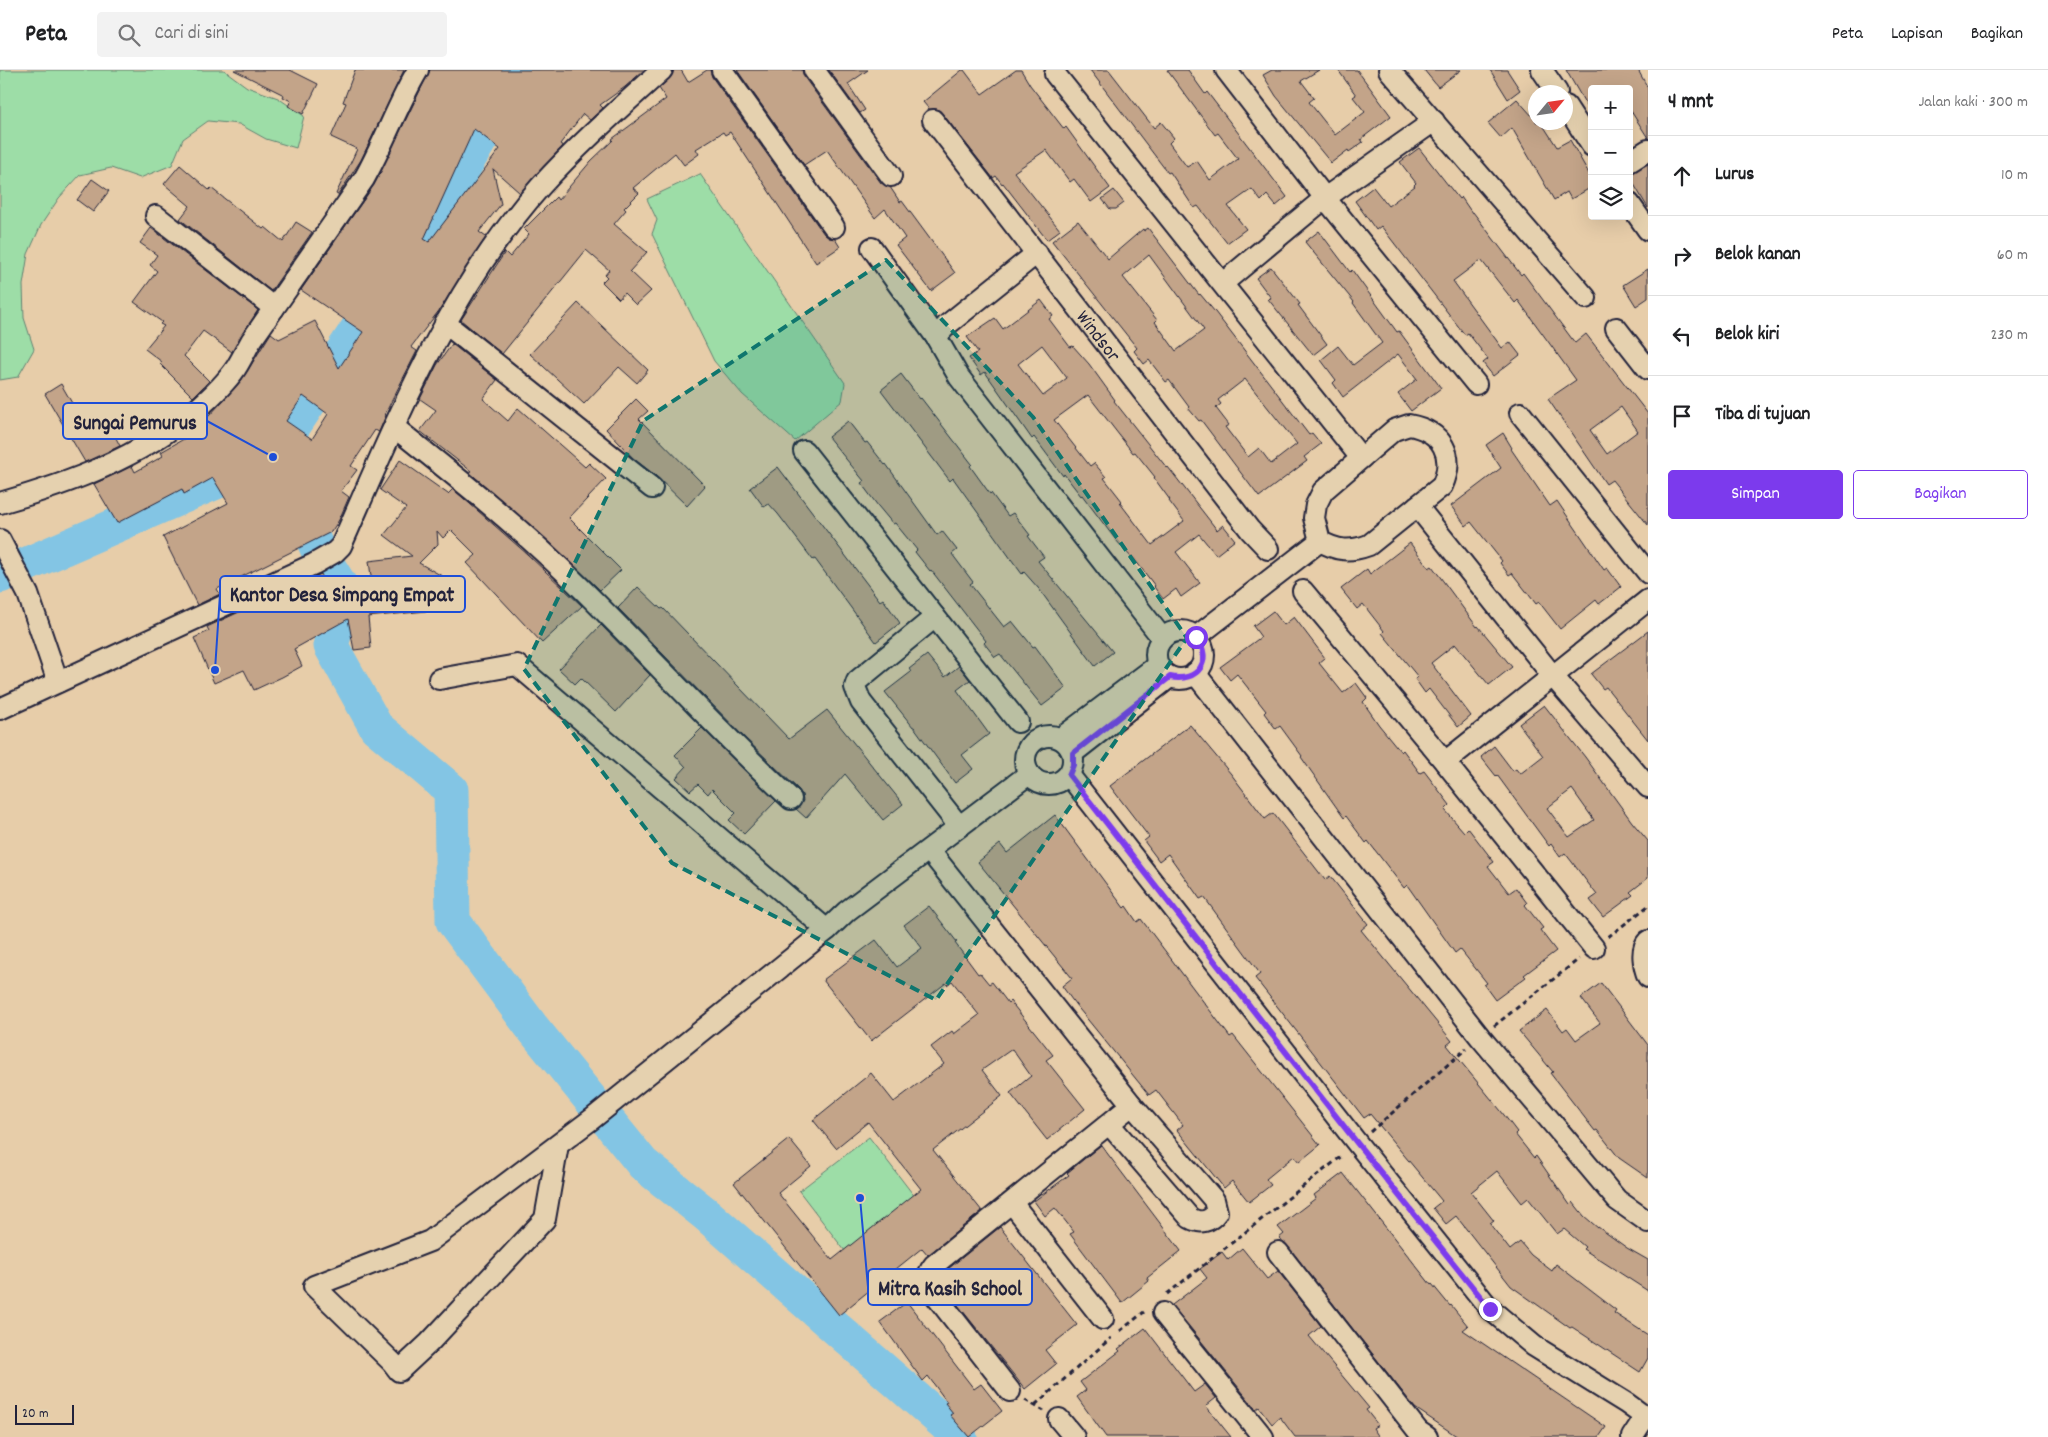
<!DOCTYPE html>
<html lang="id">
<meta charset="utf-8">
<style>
body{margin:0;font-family:Dekko,sans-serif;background:#f2f2f2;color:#202124}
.controls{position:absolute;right:15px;top:15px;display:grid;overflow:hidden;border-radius:5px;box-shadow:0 5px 20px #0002}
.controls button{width:45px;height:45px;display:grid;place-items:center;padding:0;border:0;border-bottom:1px solid #e0e0e0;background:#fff;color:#202124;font:25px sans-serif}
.compass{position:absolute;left:1528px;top:15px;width:45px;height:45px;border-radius:50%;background:#fff;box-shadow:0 5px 20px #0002;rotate:61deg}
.scale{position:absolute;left:15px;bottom:12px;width:59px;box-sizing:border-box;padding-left:5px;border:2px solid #22223b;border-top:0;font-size:14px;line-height:18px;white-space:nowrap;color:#22223b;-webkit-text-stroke:4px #e5d1af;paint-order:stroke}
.stop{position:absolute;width:15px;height:15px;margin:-11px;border:4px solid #7c3aed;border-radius:50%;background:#fff}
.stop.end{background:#7c3aed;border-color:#fff;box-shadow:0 1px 5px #0008}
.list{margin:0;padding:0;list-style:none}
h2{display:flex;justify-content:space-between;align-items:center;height:65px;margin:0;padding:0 20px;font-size:21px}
h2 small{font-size:16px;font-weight:400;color:#757577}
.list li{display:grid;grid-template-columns:32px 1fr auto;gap:15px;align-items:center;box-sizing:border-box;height:80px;padding:0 20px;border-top:1px solid #e0e0e0}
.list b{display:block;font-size:19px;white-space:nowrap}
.list em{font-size:16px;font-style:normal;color:#757577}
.actions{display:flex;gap:10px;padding:15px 20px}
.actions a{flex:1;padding:11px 0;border:1px solid #7c3aed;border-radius:5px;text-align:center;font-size:18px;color:#7c3aed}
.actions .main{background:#7c3aed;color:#fff}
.icon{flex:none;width:28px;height:28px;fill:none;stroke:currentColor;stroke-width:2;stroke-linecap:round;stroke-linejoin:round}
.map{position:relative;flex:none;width:1648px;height:1367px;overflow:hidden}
header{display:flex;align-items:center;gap:30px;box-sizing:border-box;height:70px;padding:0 25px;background:#fff;border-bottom:1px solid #e0e0e0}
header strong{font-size:24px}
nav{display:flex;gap:28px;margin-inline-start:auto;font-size:18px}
.search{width:350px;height:45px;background:#f2f2f2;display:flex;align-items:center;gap:12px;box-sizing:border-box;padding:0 18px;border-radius:5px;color:#757577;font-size:19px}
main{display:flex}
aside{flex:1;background:#fff}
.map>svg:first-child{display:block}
.green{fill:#9ddda7;stroke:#608071}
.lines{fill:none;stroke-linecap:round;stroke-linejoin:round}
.river{stroke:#83c5e4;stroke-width:35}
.building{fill:#c3a489;stroke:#22223b;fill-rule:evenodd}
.minor-casing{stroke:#22223b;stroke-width:24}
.path{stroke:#22223b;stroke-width:3;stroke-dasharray:5 4;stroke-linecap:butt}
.minor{stroke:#e5d1af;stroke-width:20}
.route{stroke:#7c3aed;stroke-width:6}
.marked{fill:#0f766e;fill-opacity:0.2;stroke:#0f766e;stroke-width:4;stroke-dasharray:10 6;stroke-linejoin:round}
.labels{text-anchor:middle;stroke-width:5;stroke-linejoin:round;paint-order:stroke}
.street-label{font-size:20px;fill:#22223b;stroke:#e5d1af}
.leader{fill:none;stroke:#1d4ed8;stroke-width:2}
.callout-dot{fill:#1d4ed8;stroke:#e5d1af;stroke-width:2}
.callout{fill:#e5d1af;stroke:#1d4ed8;stroke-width:2}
.callout-label{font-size:21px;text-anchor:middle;font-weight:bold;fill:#22223b}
</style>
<header>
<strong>Peta</strong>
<div class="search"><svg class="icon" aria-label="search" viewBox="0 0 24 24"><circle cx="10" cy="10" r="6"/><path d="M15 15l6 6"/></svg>Cari di sini</div>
<nav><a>Peta</a><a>Lapisan</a><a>Bagikan</a></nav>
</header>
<main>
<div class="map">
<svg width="1648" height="1367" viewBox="0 0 1648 1367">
<rect width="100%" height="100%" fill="#e7cda9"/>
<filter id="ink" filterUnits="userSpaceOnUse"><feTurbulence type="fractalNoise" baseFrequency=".02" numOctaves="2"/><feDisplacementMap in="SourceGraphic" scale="10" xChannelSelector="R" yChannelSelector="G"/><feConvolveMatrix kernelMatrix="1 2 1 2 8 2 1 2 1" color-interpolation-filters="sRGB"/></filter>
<g filter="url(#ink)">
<g class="green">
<path d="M0,0H224L247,17L278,28L304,46L296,78L266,69L239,54L208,51L183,69L172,95L140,108L111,98L80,105L59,128L41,155L28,184L23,215L24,248L34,279L18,307L0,310Z"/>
<path d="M700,104L845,313L842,331L795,371L742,324L714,291L652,164L657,150L647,129Z"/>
<path d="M869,1067L925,1140L855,1194L799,1121Z"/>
</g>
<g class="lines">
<g class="river">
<path d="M415,171L456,110L522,0"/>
<path d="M295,427L317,478L345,523L331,576L376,657L451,720L453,851L531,956L643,1094L707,1145L960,1367"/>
<path d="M0,506L273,387L384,219"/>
</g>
</g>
<g class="building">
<path d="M234,0H290L318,14L303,44L288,36L291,31L283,27L284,25Z"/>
<path d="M355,0H404L361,90L338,125L336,124L357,79L331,67L346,33L343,32Z"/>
<path d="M430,0H644L625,17L600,35L603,38L590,50L583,44L560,74L563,76L520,123L493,99L501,134L479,162L486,167L441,238L411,277L417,281L385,344L386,345L379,362L375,360L351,396L357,400L341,421L349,427L339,450L331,462L217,519L220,524L197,535L163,467L228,433L213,408L184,424L182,419L117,453L94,414L132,396L135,402L163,386L161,382L189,366L187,362L209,346L241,311L271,263L279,269L315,251L339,298L363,262L301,220L374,115ZM474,59L500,79L429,172L424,169ZM303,326L328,344L312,369L286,351Z"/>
<path d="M674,0H681L688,12L707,0H710L712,7L824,164L829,168L835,169L840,177L816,193L730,62L725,65L723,62L696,79L699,84L684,95L675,83L633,118L639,123L624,138L626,140L614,154L647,182L630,201L651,221L636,235L624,223L619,229L602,212L607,207L605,205L609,200L586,180L502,284L461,250L505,182L510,187L529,164L524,159L556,127L558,130L591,91L613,70L612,69L666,29L659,18L670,8Z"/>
<path d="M737,0H802L804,7L881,113L890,117L900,132L902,131L955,203L931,221L896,175L905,168L885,139L875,148L827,80L804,95Z"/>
<path d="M829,0H868L848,14L865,40L860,43Z"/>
<path d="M962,0H964L982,24L1016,0H1021L1030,15L1064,59L1066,57L1110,118L1091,132L1074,109L1070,112L1046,80L1014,102L1060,160L1047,170L1003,113L1002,114L996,106L993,108L942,43L937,39H929L923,32Z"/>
<path d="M1090,0H1109L1154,58L1161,52L1174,68L1169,73L1187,97L1197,91L1210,110L1238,89L1218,63L1215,65L1167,0H1188L1205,24L1207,22L1287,127L1276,136L1267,125L1261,131L1252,119L1228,136L1246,159L1227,173L1198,136L1194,138L1170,102L1168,103Z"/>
<path d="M1272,0H1319L1301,11L1314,28L1309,32L1335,65L1365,42L1353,27L1356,25L1338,0H1357L1391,46L1361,69L1363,72L1349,82L1348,80L1331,93L1276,26L1263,5Z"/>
<path d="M1424,0H1461L1438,17Z"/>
<path d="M1490,0H1507L1520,20L1508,29Z"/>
<path d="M1566,0H1638L1648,18V68L1629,38V19H1592V45Z"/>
<path d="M1517,29L1533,47L1536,46V52H1541L1557,77L1570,70L1592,109V117L1571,129L1567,122L1554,130L1512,58L1501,68L1488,53Z"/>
<path d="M1419,78L1459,129L1461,127L1472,143L1473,142L1521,205L1523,203L1575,273L1586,264L1648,344V455L1612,410L1606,414L1548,329L1576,310L1518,230L1515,233L1481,190L1453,211L1502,278L1510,272L1520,285L1493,306L1483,293L1488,289L1468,263L1465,265L1381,156L1376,160L1355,131L1373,117L1388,136L1415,116L1414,115L1416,113L1400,92ZM1621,337L1638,361L1607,384L1590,360Z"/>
<path d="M1648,94V138L1629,106V104Z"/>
<path d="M180,95L209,120L211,118L263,159L265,157L283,172L296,152L312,162L271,221L180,149L190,136L164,114Z"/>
<path d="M92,109L109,121L93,142L77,130Z"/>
<path d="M1114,120L1124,133L1116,139H1110L1102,129Z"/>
<path d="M1078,151L1108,189L1143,159L1144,161L1148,158L1199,225L1200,224L1215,242L1309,365L1312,363L1321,374L1304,387L1307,391L1259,427L1201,350L1199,351L1188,338L1189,337L1169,310L1166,312L1149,290L1144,294L1134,281L1137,278L1052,171ZM1149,185L1204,260L1176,281L1155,252L1157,250L1123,207ZM1245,309L1297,374L1271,394L1259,378L1248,387L1225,357L1229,355L1216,338L1221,334L1218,330Z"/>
<path d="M151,158L258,240L232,282L203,261L184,286L209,311L193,327L160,294L162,292L145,279L164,256L160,254L162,252L134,232L157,201L150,195L157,185L140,173Z"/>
<path d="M1319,161L1350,202L1352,200L1397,262L1399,261L1441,318L1411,341L1398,324L1417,309L1398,284L1343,327L1333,313L1336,310L1321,290L1338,276L1353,295L1382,273L1353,233L1354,232L1305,172Z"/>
<path d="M1271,197L1300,234L1298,235L1327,274L1313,285L1268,229L1271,228L1256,208Z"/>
<path d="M1648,199V228L1636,236L1623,215Z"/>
<path d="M1041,230L1053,246L1049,249L1070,277L1073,276L1089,294L1115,330L1114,331L1167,398L1168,397L1217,460L1223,455L1235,470L1216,485L1199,464L1176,482L1200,513L1181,527L1176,519L1163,529L1154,517L1155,516L1132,486L1131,487L1115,469L1082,425L1081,426L1064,404L1063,406L1034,367L1032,369L985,302L981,305L969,288L978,282L967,267L995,248L1003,259ZM1042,275L1067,308L1043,326L1018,294ZM1088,325L1133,383L1135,382L1155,407L1154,408L1170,430L1169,431L1184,451L1152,475L1120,433L1122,431L1104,408L1106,407L1094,393L1090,396L1054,350Z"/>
<path d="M578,233L648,300L637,313L619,297L584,334L530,284Z"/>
<path d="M452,274L497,310L483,329L508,351L518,338L585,397L589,393L606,409L569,448L621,500L600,520L543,466L469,402L471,401L420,361L436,340L420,329L437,295Z"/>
<path d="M901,304L920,329L921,328L972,394L970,396L990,424L991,423L1008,446L1013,443L1030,465L1028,466L1044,487L1038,491L1113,582L1095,596L1039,519L1024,502L1022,504L1011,489L953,408L950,411L881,320Z"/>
<path d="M61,314L92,368L111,358L120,376L85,392L45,324Z"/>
<path d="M636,329L648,341L639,349L705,416L687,436L655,405L634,389L606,359Z"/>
<path d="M848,351L865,373L867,372L885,395L886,394L937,465L942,461L957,480L952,484L973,512L970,514L1004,557L1012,551L1033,577L1035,576L1066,618L1042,636L1000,584L995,587L984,573L986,571L931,500L930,501L915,482L917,480L895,453L893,454L878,436L861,413L864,411L828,367Z"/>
<path d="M1503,363L1512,378L1511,379L1550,436L1557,431L1604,500L1607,498L1621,517L1599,534L1596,530L1560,559L1539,532L1536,534L1512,503L1509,505L1500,493L1502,491L1471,452L1466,456L1451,436L1501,398L1486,375Z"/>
<path d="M400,390L448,424L453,419L527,484L582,536L542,573L467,493L476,485L451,460L443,468L437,461L438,474L419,493L442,506L446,539L368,547L371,578L354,580L348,549L294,579L302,596L282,607L254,620L244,600L214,613L194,568L209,561L207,557L321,504L333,525L373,521L369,491L412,486L384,465L406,438L380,420Z"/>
<path d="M778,397L880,531L883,529L900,553L876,572L815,489L813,490L778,444L769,434L764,437L750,418Z"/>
<path d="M1410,473L1429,498L1432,496L1477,557L1478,556L1512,597L1489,615L1455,574L1431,593L1471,646L1458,657L1429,619L1425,623L1415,609L1418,607L1382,563L1384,561L1363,534L1357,539L1341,519L1367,499L1370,504Z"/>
<path d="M638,517L661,539L663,538L789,669L827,640L903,734L883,750L845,704L806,748L796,739L803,731L802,725L799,720L746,669L618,538Z"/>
<path d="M1273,541L1284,555L1294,547L1325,588L1319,593L1343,623L1356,613L1367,628L1363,632L1379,655L1401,682L1403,680L1420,703L1424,701L1450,735L1445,740L1464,762L1468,758L1494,792L1488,796L1509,823L1516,818L1527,833L1525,835L1543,858L1540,860L1556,881L1524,905L1526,907L1495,930L1484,915L1487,913L1460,879L1455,883L1407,815L1404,818L1368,771L1366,773L1346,746L1344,748L1301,687L1302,686L1280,656L1276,659L1264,643L1266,641L1237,604L1230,610L1220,597L1261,567L1253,556Z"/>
<path d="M601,555L650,605L616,642L581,608L575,614L559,599Z"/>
<path d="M1648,561V670L1606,617L1603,619L1591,604Z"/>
<path d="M927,585L945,607L959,596L970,610L957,620L989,664L962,685L973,699L955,713L914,657H913L885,622L911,602L909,599Z"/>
<path d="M1544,635L1585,687L1632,752L1648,771V808L1630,822L1633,825L1603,847L1590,830L1597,825L1572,792L1565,783L1560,787L1551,774L1549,776L1497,705L1496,706L1481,687L1494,676L1513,701L1516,699L1520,704L1543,686L1519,654ZM1572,719L1594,750L1569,767L1547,738Z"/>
<path d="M1190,655L1231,704L1265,749L1273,743L1325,810L1330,806L1368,854L1361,860L1452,971L1447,975L1501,1041L1517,1062L1515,1064L1534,1088L1536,1086L1570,1135L1573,1132L1584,1146L1598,1158V1157L1627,1178L1648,1190V1221L1583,1179L1585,1177L1564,1159L1557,1164L1528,1128L1522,1133L1497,1101L1471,1122L1494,1151L1490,1154L1510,1180L1520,1172L1531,1185L1552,1201L1556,1194L1616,1240L1614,1243L1648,1265V1288L1640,1302L1572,1257L1570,1258L1511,1216L1456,1146L1446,1154L1433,1138L1442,1131L1370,1044L1364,1048L1273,931L1255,908L1260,904L1258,901L1204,827L1200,829L1168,784L1159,791L1144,771L1149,767L1110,716Z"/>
<path d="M702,658L776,731L744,764L729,750L736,743L712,719L708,724L698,714L690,721L676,708L686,697L675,685Z"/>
<path d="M1055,745L1124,838L1126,836L1137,852L1141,849L1230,967L1233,965L1320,1075L1299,1092L1294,1086L1266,1109L1271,1115L1249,1132L1232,1111L1224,1118L1177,1060L1183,1055L1156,1020L1149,1025L1075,934L1062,916L1072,908L978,792L1000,774L1007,783Z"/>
<path d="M929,836L957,872L955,873L978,904L980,903L989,914L992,912L1008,933L1010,931L1053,985L1046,990L1085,1039L1047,1070L1010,1023L1031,1006L1012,979L982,1000L1002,1026L933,1080L982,1141L928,1185L922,1178L839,1245L734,1113L789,1069L811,1096L778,1123L832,1190L921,1119L868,1052L836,1078L813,1050L871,1003L894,1032L944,994L931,977L952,961L954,964L979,945L952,911L947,915L946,913L871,971L823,910L876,870L897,897L922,878L904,855Z"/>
<path d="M1601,913L1648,975V1108L1619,1088L1597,1060L1595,1061L1550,1003L1553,1002L1519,961L1547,940L1563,961L1567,958L1576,970L1600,953L1581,928Z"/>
<path d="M1101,1075L1181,1181L1147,1208L1149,1211L1122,1233L1070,1164L1074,1162L1055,1138L1045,1146L1034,1131L1069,1105L1067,1103Z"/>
<path d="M1343,1103L1431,1215L1432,1214L1450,1236L1451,1235L1468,1256L1463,1260L1606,1357L1599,1367H1458L1415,1338L1287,1175L1279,1168L1284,1164L1278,1157L1316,1128L1314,1125Z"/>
<path d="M1000,1157L1077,1255L1045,1280L1056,1294L1025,1319L942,1215L940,1209L943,1203Z"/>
<path d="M1242,1178L1267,1209L1278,1201L1321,1256L1309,1266L1369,1338L1366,1340L1378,1355L1373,1358L1379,1367H1295L1280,1347L1272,1354L1259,1337L1256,1339L1172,1235L1207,1208L1200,1199L1222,1182L1228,1190Z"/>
<path d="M907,1232L974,1319L981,1314L1002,1341L969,1367L950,1345L953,1343L945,1333L947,1332L928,1306L923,1311L880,1252Z"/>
<path d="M1145,1258L1194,1322L1205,1314L1216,1328L1206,1336L1231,1367H1106L1077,1327L1086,1320L1080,1312L1120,1281L1118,1279Z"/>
</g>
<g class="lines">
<defs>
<g id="minor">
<path d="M722,0L834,157"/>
<path d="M814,0L891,106"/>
<path d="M1226,0L1325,128L1476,314"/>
<path d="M1389,0L1586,228"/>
<path d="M1542,0L1557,22"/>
<path d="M1055,4L1361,388"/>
<path d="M1566,36L1592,76"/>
<path id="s1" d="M933,50L1250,460L1268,479"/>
<path d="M1629,92L1648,80"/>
<path d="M1629,133L1648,160"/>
<path d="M156,146L274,238"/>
<path d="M872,178L936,267L959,307L1162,568"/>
<path d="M1223,213L1325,128L1434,51"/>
<path d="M445,253L652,418"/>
<path d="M1616,258L1648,299"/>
<path d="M936,267L947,255L1037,183"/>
<path d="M1520,343L1648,503"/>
<path d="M1409,355C1442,361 1456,385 1442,416L1369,475C1350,482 1337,481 1320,471L1314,448L1316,435L1323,421L1394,360Z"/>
<path d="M394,357C458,408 522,459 580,517C651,587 718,661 791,729"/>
<path d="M804,381L1018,652"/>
<path d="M0,433C71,413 139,388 196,340C210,328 225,314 236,298C241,290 246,280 251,271L364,109C384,74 397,35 418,0"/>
<path d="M1417,436L1552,605L1648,717"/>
<path d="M0,470L28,524L58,612"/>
<path d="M1303,521L1445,692L1594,878"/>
<path d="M935,547L857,611L855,617L861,632L959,756"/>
<circle cx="1180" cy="585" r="24"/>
<path d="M1196,567L1320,471"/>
<path d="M1195,603L1480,967L1617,1130L1648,1152"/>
<path d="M439,609L517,595L827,860"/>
<path d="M0,639L314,494L335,482L341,476C396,352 448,221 540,117C578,75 620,38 662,0"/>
<circle cx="1049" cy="690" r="24"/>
<path d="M1061,668L1158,595"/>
<path d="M1073,683L1170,607"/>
<path d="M1445,692L1648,530"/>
<path d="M1069,705L1357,1073L1490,1239L1534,1276L1626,1333L1648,1349"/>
<path d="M929,780L1132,1035L1214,1130L1217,1142C1210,1152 1200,1154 1190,1148L1110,1055"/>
<path d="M1648,871C1640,879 1644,898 1648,907"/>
<path d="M558,1075L545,1149L429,1273L399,1301L392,1292L314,1216L430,1171L592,1049L827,860L847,841L1029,704"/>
<path d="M1012,1133L1103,1249"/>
<path d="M1278,1182L1418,1361L1427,1367"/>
<path d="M1163,1243L1263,1367"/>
<path d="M1010,1321L932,1221C927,1210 926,1205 934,1195L1132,1035"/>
<path d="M1059,1349L1074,1367"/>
<path d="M1632,1367L1645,1347"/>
</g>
</defs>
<use href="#minor" class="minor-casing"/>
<g class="path">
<path d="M1608,867L1648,836"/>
<path d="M1494,956L1579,889"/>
<path d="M1370,1062L1466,979"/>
<path d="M1167,1224L1343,1085"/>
<path d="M1120,1261L1144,1242"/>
<path d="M1025,1330L1044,1341"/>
<path d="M1035,1335L1111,1268"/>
</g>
<use href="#minor" class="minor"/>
</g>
</g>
<g class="lines" filter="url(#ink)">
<path class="route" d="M1196,567C1214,590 1198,613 1170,607L1073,683V695L1069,705L1357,1073L1490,1239"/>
</g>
<path class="marked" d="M886,190L1033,347L1187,568L936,930L672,793L524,599L643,351Z"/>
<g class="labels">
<g class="street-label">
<text dy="7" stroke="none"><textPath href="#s1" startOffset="272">Windsor</textPath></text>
</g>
</g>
<path class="leader" d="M273 387L207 351M215 600L220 524M860 1128L868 1217"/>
<g class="callout-dot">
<circle cx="273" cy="387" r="5"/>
<circle cx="215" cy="600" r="5"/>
<circle cx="860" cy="1128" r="5"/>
</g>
<g class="callout">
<rect x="63" y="333" width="144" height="36" rx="5"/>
<rect x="220" y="506" width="245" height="36" rx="5"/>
<rect x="868" y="1199" width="164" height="36" rx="5"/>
</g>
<g class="callout-label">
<text x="135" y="359">Sungai Pemurus</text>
<text x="342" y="531">Kantor Desa Simpang Empat</text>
<text x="950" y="1225">Mitra Kasih School</text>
</g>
</svg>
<div class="controls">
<button>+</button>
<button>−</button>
<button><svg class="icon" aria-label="layers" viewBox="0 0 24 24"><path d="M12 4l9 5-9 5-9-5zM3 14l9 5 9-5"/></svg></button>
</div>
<svg class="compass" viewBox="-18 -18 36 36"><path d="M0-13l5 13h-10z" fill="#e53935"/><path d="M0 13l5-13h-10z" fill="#757577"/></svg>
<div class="scale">20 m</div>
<div class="stop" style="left:1196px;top:567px"></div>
<div class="stop end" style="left:1490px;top:1239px"></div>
</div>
<aside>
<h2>4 mnt<small>Jalan kaki · 300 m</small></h2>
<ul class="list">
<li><svg class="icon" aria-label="ahead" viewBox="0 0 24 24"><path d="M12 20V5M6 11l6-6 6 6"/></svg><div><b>Lurus</b></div><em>10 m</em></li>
<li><svg class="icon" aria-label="right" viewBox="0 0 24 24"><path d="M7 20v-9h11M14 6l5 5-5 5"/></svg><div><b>Belok kanan</b></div><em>60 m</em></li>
<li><svg class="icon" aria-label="left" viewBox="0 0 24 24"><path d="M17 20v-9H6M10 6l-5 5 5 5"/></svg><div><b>Belok kiri</b></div><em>230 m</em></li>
<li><svg class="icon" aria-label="arrive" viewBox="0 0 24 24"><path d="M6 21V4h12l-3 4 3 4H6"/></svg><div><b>Tiba di tujuan</b></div></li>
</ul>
<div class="actions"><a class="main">Simpan</a><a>Bagikan</a></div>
</aside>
</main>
